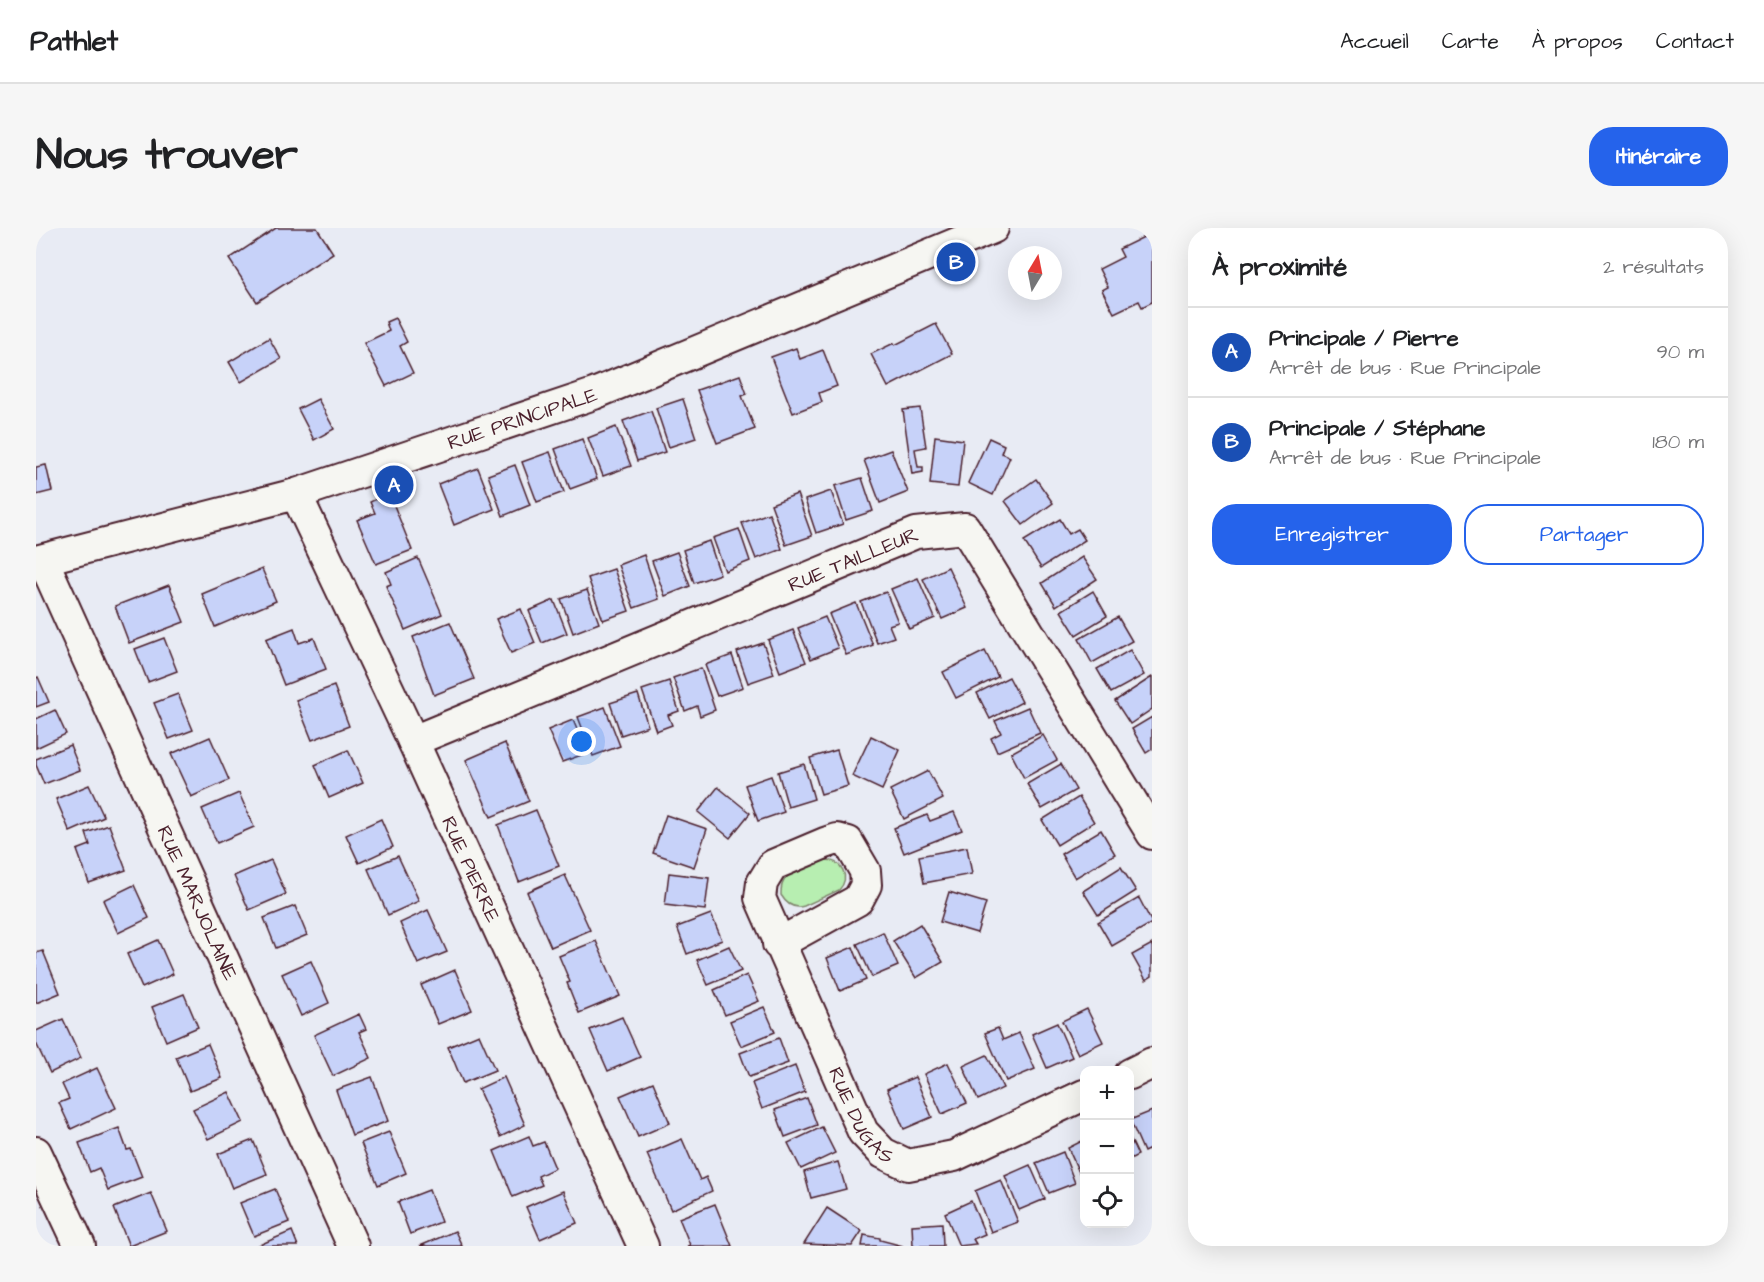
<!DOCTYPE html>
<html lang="fr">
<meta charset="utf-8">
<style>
body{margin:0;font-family:"Architects Daughter",sans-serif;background:#f6f6f6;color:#202124}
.controls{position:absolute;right:18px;bottom:18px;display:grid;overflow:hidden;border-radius:12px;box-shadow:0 6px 24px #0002}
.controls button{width:54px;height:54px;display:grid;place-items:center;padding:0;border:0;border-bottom:2px solid #e0e0e0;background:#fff;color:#202124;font:30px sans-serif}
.compass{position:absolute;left:972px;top:18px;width:54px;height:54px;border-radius:50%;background:#fff;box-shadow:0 6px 24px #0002;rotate:10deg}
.you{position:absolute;left:546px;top:514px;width:21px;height:21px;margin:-15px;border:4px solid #fff;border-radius:50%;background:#1a73e8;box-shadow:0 0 0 9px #1a73e833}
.badge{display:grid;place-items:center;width:39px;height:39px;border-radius:50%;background:#2563eb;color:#fff;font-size:20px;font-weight:700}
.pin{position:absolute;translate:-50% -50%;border:3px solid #fff;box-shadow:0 2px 6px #0006}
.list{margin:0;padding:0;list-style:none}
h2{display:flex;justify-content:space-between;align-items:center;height:78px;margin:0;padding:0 24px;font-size:26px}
h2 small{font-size:20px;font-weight:400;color:#757577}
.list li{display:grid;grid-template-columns:39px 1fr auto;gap:18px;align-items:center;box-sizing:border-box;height:90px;padding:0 24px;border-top:2px solid #e0e0e0}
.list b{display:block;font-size:22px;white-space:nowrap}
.list p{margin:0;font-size:20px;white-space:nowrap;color:#757577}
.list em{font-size:20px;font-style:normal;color:#757577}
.actions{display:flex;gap:12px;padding:18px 24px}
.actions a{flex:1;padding:14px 0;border:2px solid #2563eb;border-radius:24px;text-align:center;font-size:21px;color:#2563eb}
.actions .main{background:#2563eb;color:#fff}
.icon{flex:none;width:33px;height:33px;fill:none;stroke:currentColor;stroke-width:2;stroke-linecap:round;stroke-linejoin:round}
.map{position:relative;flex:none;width:1116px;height:1018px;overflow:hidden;border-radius:24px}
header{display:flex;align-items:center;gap:36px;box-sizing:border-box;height:84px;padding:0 30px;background:#fff;border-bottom:2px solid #e0e0e0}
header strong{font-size:28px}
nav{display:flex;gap:33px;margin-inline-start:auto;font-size:21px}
.intro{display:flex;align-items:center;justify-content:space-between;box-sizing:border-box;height:144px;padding:0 36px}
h1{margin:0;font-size:42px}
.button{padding:15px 27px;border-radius:24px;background:#2563eb;color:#fff;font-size:21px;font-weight:700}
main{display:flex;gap:36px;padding:0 36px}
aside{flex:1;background:#fff;border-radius:24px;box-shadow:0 6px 24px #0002}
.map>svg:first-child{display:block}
.green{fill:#b7eeb1;stroke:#80866e;stroke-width:1.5}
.building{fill:#c7d2f9;stroke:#4a1f2b;stroke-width:1.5}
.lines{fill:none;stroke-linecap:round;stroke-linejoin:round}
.minor-casing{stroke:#4a1f2b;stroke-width:34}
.minor{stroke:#f6f6f2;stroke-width:30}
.labels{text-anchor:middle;stroke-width:4.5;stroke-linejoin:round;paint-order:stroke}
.street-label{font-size:20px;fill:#4a1f2b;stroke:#f6f6f2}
</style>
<header>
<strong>Pathlet</strong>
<nav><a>Accueil</a><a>Carte</a><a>À propos</a><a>Contact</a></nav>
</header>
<div class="intro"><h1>Nous trouver</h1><a class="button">Itinéraire</a></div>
<main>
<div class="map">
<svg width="1116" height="1018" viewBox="0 0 1116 1018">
<rect width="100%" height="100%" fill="#e8ebf4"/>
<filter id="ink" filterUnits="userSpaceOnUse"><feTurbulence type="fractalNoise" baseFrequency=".0167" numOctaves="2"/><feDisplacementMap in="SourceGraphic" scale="12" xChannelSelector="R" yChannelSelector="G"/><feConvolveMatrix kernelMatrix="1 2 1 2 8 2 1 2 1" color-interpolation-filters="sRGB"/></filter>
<g filter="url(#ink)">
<path class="green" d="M789,632C806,632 815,649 803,662L768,678C758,681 751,677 745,667C745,658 746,653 753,647Z"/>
<g class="building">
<path d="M240,0H281L297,25L221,74L193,31Z"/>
<path d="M1116,5V74L1106,79L1103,73L1078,85L1066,62L1072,59L1063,41L1087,29L1083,21Z"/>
<path d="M359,90L371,114L364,118L377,145L350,158L328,115L353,103L350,94Z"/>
<path d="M900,96L916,126L852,159L835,126L858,115L859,117Z"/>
<path d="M233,110L245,131L205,154L193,134Z"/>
<path d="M760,120L764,131L787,122L801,158L783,165L786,174L757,185L735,129Z"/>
<path d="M704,147L711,166L706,168L719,201L681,215L661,162Z"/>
<path d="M282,171L298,201L278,212L262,181Z"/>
<path d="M647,171L660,210L633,219L620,180Z"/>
<path d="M884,180L890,219L879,221L882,239H887V244L876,246L867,182Z"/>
<path d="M615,183L629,224L601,233L587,193Z"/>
<path d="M580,199L595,238L567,248L552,210Z"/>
<path d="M899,208L927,212L922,259L894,256Z"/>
<path d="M953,210L968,217L965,225L974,229L957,267L932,255Z"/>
<path d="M546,211L561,251L534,261L519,221Z"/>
<path d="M855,222L872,264L844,275L828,232Z"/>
<path d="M514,224L528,264L501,274L486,234Z"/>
<path d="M10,237L16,263L0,267V239Z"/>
<path d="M479,237L494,277L467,288L452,247Z"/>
<path d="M442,240L458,281L418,297L402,256Z"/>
<path d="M826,250L837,283L810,292L799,258Z"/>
<path d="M1000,251L1017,275L987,297L969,273Z"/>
<path d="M795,263L807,296L780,305L769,272Z"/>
<path d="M353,265L376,322L340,336L321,292L339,285L334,274Z"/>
<path d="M761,266L776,308L750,317L735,276Z"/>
<path d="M733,285L746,321L720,331L706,295Z"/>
<path d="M1024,291L1033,306L1042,301L1049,312L1005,340L988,313Z"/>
<path d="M703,301L714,333L689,343L677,310Z"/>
<path d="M673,313L684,346L658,355L647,322Z"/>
<path d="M641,324L654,358L629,368L616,333Z"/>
<path d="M608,327L623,371L598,380L582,337Z"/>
<path d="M1046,329L1061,351L1020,378L1006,355Z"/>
<path d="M382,330L406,386L369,402L350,358L355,356L350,344Z"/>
<path d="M912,339L931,380L906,391L887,351Z"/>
<path d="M226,341L240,373L179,399L166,366Z"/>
<path d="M578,341L593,383L567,392L552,350Z"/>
<path d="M882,350L899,390L873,401L855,361Z"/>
<path d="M133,357L148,394L93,415L79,378Z"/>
<path d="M551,362L563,395L537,405L525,371Z"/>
<path d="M1057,363L1071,388L1040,407L1025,383Z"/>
<path d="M850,364L862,394L853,397L858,409L841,415L825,374Z"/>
<path d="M518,372L531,405L506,415L493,383Z"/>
<path d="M820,375L837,417L810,427L793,386Z"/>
<path d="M485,381L499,415L475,425L460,391Z"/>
<path d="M789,389L802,420L775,431L762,400Z"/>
<path d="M1082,389L1096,413L1056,435L1043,411Z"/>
<path d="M414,394L438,451L398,467L377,409Z"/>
<path d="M258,400L263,415L278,410L290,441L248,457L230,411Z"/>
<path d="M757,402L770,434L744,444L732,412Z"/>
<path d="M128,410L141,443L112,454L99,421Z"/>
<path d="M727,415L738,446L712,455L701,424Z"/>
<path d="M1094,422L1108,447L1075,465L1061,441Z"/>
<path d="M949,423L962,449L920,470L907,444Z"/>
<path d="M696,427L707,459L681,468L669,437Z"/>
<path d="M665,440L679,482L664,488L661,478L649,483L637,450Z"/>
<path d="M2,449L13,474L0,479V450Z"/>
<path d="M973,449L986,474L954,491L941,465Z"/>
<path d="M1116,449V481L1094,496L1079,473Z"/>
<path d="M633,453L643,483L632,487L636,497L620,503L606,462Z"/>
<path d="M298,458L313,498L276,512L260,472Z"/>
<path d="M142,466L157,502L133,511L118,475Z"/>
<path d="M602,466L612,498L585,507L574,475Z"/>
<path d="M569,479L584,518L557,528L542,489Z"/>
<path d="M992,479L1004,505L961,524L955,510L965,505L959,493Z"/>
<path d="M19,482L30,506L0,520V491Z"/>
<path d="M1116,489V521L1110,525L1096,501Z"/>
<path d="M537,492L551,525L526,534L512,502Z"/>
<path d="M1007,507L1021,532L988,550L975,525Z"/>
<path d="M835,508L864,522L846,562L816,548Z"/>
<path d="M174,509L193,552L155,569L135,526Z"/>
<path d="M469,515L493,573L455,589L430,532Z"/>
<path d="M34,517L44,542L8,556L0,537V531Z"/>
<path d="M312,522L327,555L293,570L279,537Z"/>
<path d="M801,522L812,558L785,566L774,530Z"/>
<path d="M768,536L778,571L752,579L742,544Z"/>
<path d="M1025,536L1040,562L1006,581L991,556Z"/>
<path d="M892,543L907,571L868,591L854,562Z"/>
<path d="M735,548L748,584L722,593L709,557Z"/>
<path d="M53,557L68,589L34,604L20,571Z"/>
<path d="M682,559L714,585L694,610L662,584Z"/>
<path d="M203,565L218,599L181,615L166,581Z"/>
<path d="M1043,569L1058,594L1021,617L1006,592Z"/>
<path d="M500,582L523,638L483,654L462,597Z"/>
<path d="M918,584L926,602L868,625L858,600L891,587L894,593Z"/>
<path d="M630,587L671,601L658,639L617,625Z"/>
<path d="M345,591L357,619L323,635L310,607Z"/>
<path d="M73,597L90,642L53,655L41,622L54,617L50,605Z"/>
<path d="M1065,602L1079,626L1039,650L1025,626Z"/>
<path d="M931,619L936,646L888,655L883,628Z"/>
<path d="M362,628L383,673L352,687L332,641Z"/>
<path d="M235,632L250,666L213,682L198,648Z"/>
<path d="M1085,639L1100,663L1062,687L1047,663Z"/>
<path d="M633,645L673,650L669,682L629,677Z"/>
<path d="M529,647L554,702L515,719L491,664Z"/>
<path d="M98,657L113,690L82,705L67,672Z"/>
<path d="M913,664L950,675L941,705L904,694Z"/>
<path d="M1103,670L1116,695L1076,718L1062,694Z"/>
<path d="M259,678L271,707L240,720L228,690Z"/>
<path d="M392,682L411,724L382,736L364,695Z"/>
<path d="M675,686L686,712L651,726L641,699Z"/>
<path d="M884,696L907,734L880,750L857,713Z"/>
<path d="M847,704L862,738L836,749L821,716Z"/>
<path d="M122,712L137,746L106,760L91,726Z"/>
<path d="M560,713L584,768L543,785L531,755L534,754L523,728Z"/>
<path d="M1116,716V748L1110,752L1096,727Z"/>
<path d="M693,718L705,743L672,757L661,732Z"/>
<path d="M817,719L830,752L804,763L791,730Z"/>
<path d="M7,723L24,765L0,775V725Z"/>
<path d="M275,733L293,775L265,788L246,746Z"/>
<path d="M419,742L436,782L402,796L385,757Z"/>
<path d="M711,747L723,773L689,787L678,762Z"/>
<path d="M148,766L162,799L130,813L116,779Z"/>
<path d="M728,779L739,804L705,818L694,793Z"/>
<path d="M1051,781L1067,814L1042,826L1026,793Z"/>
<path d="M323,786L330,801L323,804L335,830L297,848L278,807Z"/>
<path d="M586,789L604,829L572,843L554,802Z"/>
<path d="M27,791L45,830L14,845L0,815V803Z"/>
<path d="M1021,795L1036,829L1011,840L996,806Z"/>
<path d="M962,800L967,812L983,805L999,841L970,853L949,805Z"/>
<path d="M443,806L459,842L427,855L412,819Z"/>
<path d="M743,810L752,835L713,849L704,825Z"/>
<path d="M172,816L186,850L154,863L140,829Z"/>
<path d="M951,827L967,860L942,872L927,838Z"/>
<path d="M912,835L931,875L906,886L888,846Z"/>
<path d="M759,838L769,864L726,881L716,855Z"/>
<path d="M61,840L80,880L35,901L23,875L33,871L26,856Z"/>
<path d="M336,849L352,893L316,907L300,862Z"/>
<path d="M468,849L489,897L464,909L442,861Z"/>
<path d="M879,849L896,889L868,901L851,861Z"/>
<path d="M617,854L634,895L602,909L584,868Z"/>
<path d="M193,864L207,894L172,911L157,881Z"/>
<path d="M771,870L781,897L749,909L739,882Z"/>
<path d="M1116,883V920L1108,924L1094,892Z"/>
<path d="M786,899L799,925L765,941L752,915Z"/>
<path d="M83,900L91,922L95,921L106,949L72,962L63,940L54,944L43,915Z"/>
<path d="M353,904L370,945L342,957L325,915Z"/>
<path d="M493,908L497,918L508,914L519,940L502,948L506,957L477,969L458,923Z"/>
<path d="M1094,910L1102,927L1094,931Z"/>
<path d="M646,911L664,952L670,949L676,963L635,982L611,926Z"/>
<path d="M217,912L231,946L196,960L182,926Z"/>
<path d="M1048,912V953H1047L1032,920Z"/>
<path d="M1027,924L1039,955L1013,965L1000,935Z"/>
<path d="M802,934L810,961L775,970L768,944Z"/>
<path d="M994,937L1009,971L983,982L969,948Z"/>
<path d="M965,952L982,994L955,1004L939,963Z"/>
<path d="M239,961L253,994L218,1008L204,975Z"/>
<path d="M393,962L405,994L374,1006L362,974Z"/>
<path d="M527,963L541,995L504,1011L490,979Z"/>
<path d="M115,965L131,1003L93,1018L78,980Z"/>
<path d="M935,973L949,1006L937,1011L940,1016L923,1018L909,985Z"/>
<path d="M679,976L696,1018H651L654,1017L643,990Z"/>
<path d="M791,980L826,1003L816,1018L768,1016Z"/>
<path d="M906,995L907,1018H877L876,997Z"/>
<path d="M256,1003L262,1018H221Z"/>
<path d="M419,1003L426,1018H384Z"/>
<path d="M828,1007L844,1010V1012L867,1018H826Z"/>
</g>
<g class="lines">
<defs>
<g id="minor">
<path id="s1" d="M260,266L377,513L607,1018"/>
<path id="s2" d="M7,332L317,1018"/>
<path id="s3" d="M0,333L260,266L558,166L957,0"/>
<path id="s4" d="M377,513L880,305L929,300L1116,606"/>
<path id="s5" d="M742,716L822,672L830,657L829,643L812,614L801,611L789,615L737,637L726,655L724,670L827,904L847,925L872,937L918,928L1048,867"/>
<path d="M1094,846L1116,835"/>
<path d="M0,924L44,1018"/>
</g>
</defs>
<use href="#minor" class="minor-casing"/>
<use href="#minor" class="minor"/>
</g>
</g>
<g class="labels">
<g class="street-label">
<text dy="7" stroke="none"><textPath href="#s3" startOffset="507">RUE PRINCIPALE</textPath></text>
<text dy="7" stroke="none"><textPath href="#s4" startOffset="476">RUE TAILLEUR</textPath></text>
<text dy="7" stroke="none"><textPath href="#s1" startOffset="414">RUE PIERRE</textPath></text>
<text dy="7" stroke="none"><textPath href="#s2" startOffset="376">RUE MARJOLAINE</textPath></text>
<text dy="7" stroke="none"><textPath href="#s5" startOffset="513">RUE DUGAS</textPath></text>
</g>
</g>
</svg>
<div class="controls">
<button>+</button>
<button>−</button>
<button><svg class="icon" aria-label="locate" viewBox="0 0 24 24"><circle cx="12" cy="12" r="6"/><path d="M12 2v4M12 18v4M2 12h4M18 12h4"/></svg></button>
</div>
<svg class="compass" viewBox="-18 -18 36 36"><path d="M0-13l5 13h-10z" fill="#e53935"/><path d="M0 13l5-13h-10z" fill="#757577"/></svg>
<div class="you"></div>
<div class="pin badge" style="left:358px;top:257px;background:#1a4fb4">A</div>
<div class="pin badge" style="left:920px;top:34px;background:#1a4fb4">B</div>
</div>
<aside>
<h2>À proximité<small>2 résultats</small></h2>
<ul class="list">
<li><span class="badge" style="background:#1a4fb4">A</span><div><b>Principale / Pierre</b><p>Arrêt de bus · Rue Principale</p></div><em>90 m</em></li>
<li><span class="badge" style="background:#1a4fb4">B</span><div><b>Principale / Stéphane</b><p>Arrêt de bus · Rue Principale</p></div><em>180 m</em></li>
</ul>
<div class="actions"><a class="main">Enregistrer</a><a>Partager</a></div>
</aside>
</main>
